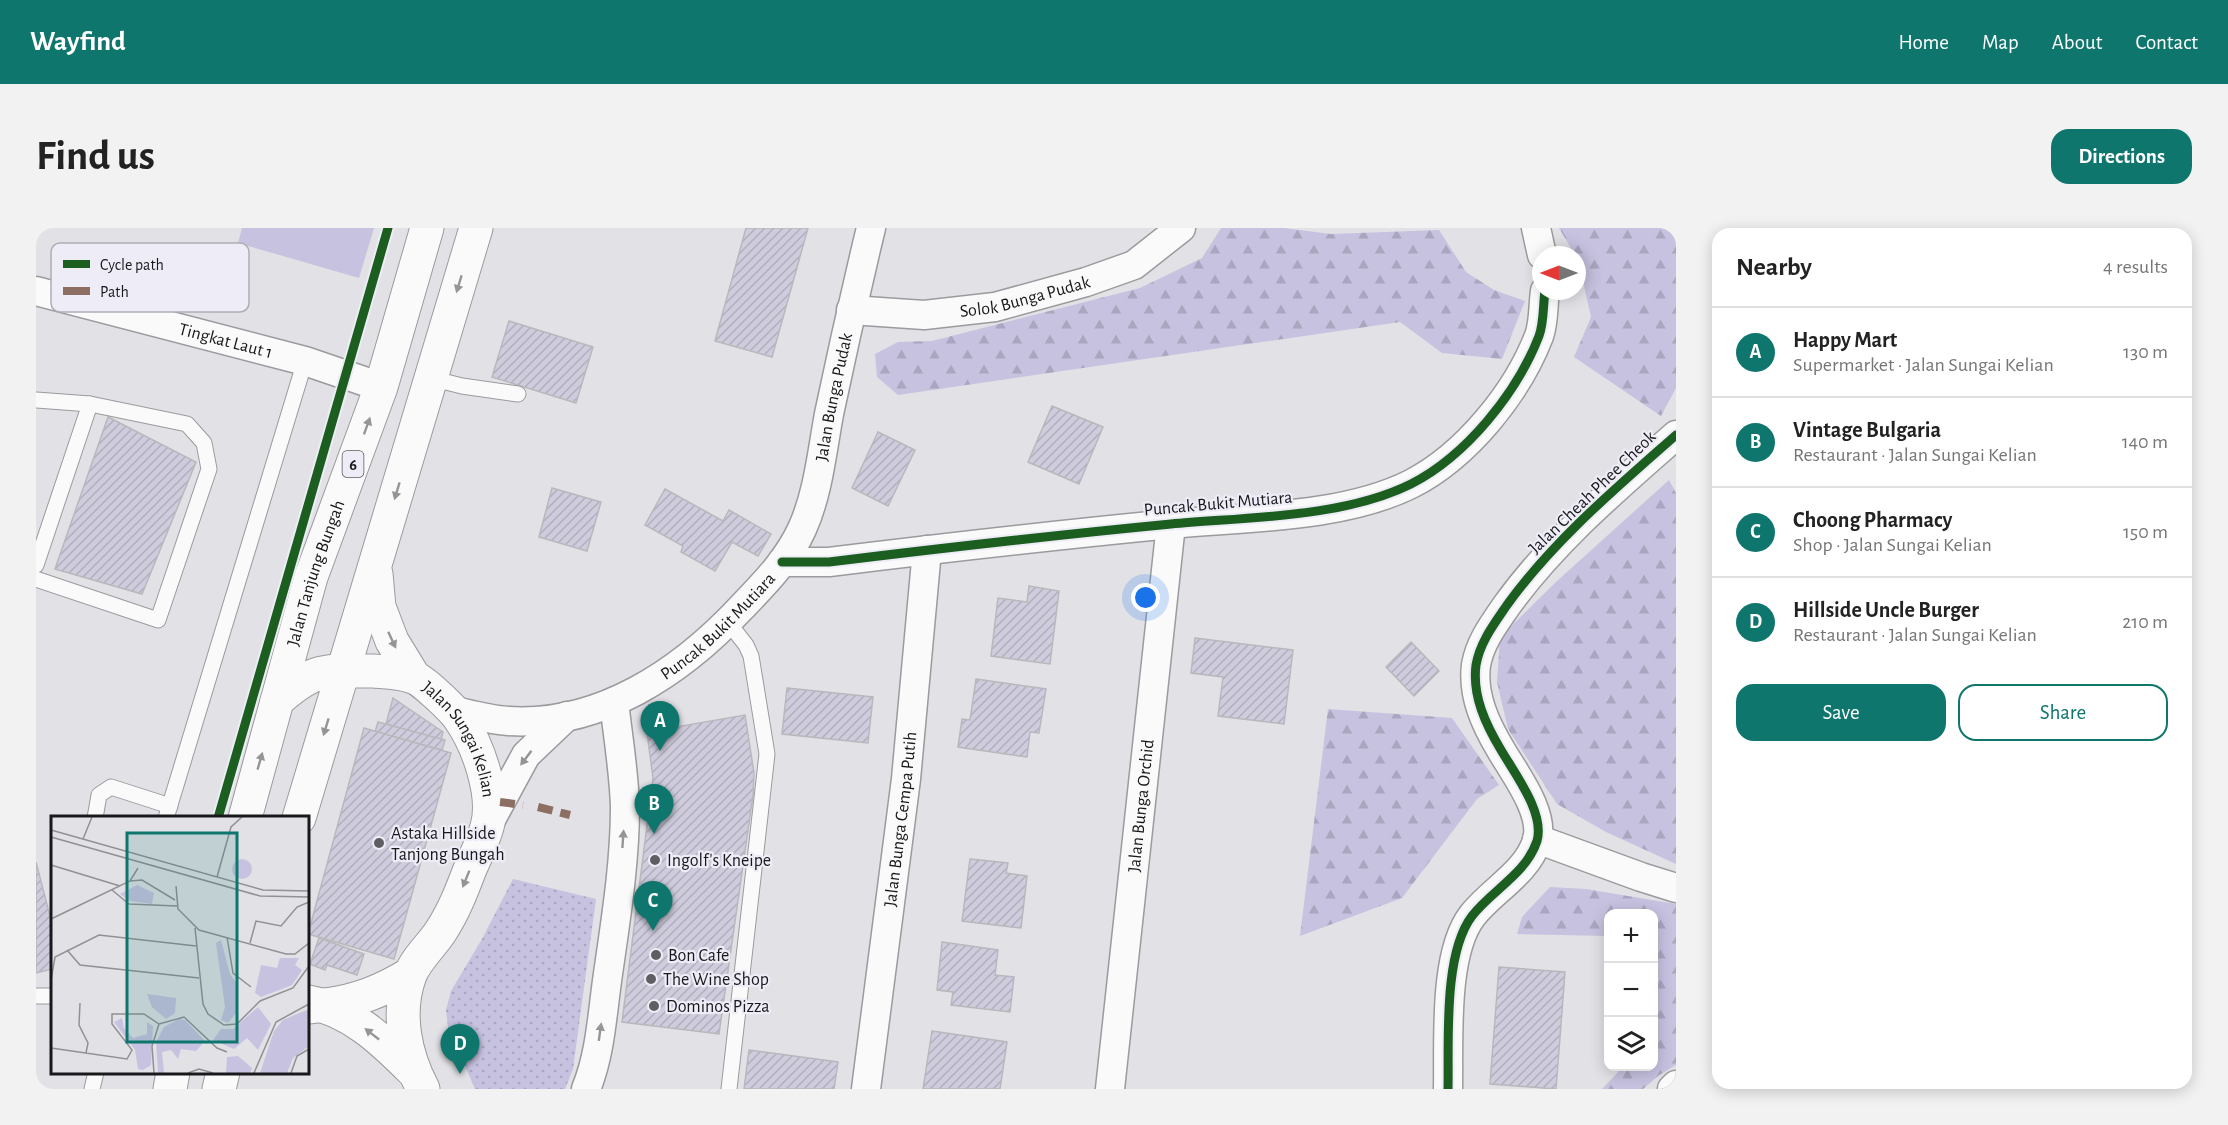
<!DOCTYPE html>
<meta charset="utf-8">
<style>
body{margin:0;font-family:"Alegreya Sans",sans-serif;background:#f2f2f2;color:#222}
.controls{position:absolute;right:18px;bottom:18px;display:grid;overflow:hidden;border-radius:12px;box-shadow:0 3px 15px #0003}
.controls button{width:54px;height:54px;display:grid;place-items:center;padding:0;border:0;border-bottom:2px solid #e0e0e0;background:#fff;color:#222;font:30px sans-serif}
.compass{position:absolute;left:1496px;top:18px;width:54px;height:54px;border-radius:50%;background:#fff;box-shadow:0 3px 15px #0003;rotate:270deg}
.you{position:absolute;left:1110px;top:370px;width:21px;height:21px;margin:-15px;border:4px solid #fff;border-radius:50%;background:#1a73e8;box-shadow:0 0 0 9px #1a73e833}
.badge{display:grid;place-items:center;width:39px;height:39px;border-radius:50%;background:#0f766e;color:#fff;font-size:20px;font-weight:700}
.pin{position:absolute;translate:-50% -50px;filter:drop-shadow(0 2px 3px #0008)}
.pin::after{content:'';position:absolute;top:32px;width:21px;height:18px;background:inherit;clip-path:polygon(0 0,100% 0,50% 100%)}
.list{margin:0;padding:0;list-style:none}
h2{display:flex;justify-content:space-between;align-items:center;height:78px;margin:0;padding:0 24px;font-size:26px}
h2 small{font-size:20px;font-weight:400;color:#767676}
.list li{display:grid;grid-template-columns:39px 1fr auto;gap:18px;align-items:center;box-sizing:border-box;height:90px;padding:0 24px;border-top:2px solid #e0e0e0}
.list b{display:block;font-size:22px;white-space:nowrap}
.list p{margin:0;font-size:20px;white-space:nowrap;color:#767676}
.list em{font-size:20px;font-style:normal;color:#767676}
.actions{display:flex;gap:12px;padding:18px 24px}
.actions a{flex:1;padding:14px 0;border:2px solid #0f766e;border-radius:18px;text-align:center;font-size:21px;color:#0f766e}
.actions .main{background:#0f766e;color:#fff}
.icon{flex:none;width:33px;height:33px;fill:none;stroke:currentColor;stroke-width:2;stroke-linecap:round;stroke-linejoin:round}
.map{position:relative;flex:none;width:1640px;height:861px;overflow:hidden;border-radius:18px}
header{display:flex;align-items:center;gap:36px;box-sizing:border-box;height:84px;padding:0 30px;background:#0f766e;color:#fff}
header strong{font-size:28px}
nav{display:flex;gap:33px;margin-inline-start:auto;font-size:21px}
.intro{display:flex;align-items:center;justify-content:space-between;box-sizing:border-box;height:144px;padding:0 36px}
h1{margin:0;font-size:42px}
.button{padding:15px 27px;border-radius:18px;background:#0f766e;color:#fff;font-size:21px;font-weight:700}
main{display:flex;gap:36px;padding:0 36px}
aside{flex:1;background:#fff;border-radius:18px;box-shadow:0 3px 15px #0003}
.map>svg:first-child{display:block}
.grass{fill:#c7c2e0}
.forest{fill:url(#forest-firs)}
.park{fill:url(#park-dots)}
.building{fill:url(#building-hatch);stroke:#b8b8bc;stroke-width:1.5}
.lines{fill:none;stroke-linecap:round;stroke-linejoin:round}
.lane-casing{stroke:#9b9b9e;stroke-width:17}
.street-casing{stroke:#9b9b9e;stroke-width:31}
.secondary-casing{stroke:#9b9b9e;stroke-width:35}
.primary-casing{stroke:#9b9b9e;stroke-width:35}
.lane{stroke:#fafafb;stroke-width:15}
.street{stroke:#fafafb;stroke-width:28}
.secondary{stroke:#fafafb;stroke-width:33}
.primary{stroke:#fafafb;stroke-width:33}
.quiet{stroke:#8d6e63;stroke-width:8;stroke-dasharray:15 8;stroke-linecap:butt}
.cycleway-casing{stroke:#eeecf6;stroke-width:13}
.cycleway{stroke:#1b5e20;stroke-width:9}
.oneway{fill:#959597}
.poi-dot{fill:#5f5f63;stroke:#eeecf6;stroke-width:2}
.labels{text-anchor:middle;stroke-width:4.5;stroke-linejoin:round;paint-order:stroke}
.shield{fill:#eeecf6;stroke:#59585d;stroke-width:1.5}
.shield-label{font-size:16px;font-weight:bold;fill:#19191c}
.street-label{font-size:18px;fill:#19191c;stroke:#eeecf6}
.poi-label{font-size:18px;fill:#19191c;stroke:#eeecf6;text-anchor:start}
.inset-road{fill:none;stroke:#919195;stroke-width:1.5}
.view{fill:#0f766e;fill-opacity:0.15;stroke:#0f766e;stroke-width:3}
.inset-edge{fill:none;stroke:#19191c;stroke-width:3}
.key{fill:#eeecf6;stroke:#aeadb5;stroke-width:1.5}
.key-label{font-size:16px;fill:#19191c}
</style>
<header>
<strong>Wayfind</strong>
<nav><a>Home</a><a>Map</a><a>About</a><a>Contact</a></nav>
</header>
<div class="intro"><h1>Find us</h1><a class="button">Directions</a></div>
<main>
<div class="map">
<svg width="1640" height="861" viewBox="0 0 1640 861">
<defs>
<pattern id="forest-firs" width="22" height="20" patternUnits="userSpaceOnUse" patternTransform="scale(1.5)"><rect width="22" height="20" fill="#c7c2e0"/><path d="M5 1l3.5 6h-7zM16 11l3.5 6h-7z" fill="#aaa6c0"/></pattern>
<pattern id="park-dots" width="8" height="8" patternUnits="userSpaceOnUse" patternTransform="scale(1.5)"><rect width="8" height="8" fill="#c7c2e0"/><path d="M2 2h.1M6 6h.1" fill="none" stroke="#aaa6c0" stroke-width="1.8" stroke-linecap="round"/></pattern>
<pattern id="building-hatch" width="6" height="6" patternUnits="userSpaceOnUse" patternTransform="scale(1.5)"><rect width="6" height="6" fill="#cfcddd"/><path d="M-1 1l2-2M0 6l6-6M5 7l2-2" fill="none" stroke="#b1afbd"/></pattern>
</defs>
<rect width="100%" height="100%" fill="#e1e1e6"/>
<path class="grass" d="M206,0H338L323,50L202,15Z"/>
<g class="forest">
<path d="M1185,0H1248L1295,6L1403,2L1430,44L1458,62L1489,73L1466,131L1406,125L1364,94L862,167L841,149L839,126L862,114L896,113L1104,60L1166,30Z"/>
<path d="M1523,0H1640V160L1625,188L1538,129L1555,89L1541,27H1539Z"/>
<path d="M1633,252L1640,265V636L1570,604L1521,576L1472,501L1461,454L1464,409L1521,353Z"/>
<path d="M1292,481L1416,490L1463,557L1441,571L1366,670L1264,708Z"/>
<path d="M1514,659L1550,661L1640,676V837L1622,848L1607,861H1566L1587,839L1618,838V686H1572V708L1481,706L1486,689Z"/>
</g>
<path class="park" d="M477,651L560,671L537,841L529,861H439L412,799L410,782L415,763L446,711Z"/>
<g class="building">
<path d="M710,0H772L736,129L679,113Z"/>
<path d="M473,93L557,119L540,175L456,149Z"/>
<path d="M1016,178L1067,199L1043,256L992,234Z"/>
<path d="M72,189L160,234L106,366L19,341Z"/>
<path d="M842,204L879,222L852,278L816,260Z"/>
<path d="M516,260L565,274L551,323L503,309Z"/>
<path d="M629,261L687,293L693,282L735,306L722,328L696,314L679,343L645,324L647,318L609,297Z"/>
<path d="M993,358L1023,363L1014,436L955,428L962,370L991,374Z"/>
<path d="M1159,410L1257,422L1248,496L1182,488L1187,449L1155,445Z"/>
<path d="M1375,414L1403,443L1378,468L1350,439Z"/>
<path d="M940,451L1010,461L1003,505L994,504L991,529L922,519L926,491L934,492Z"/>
<path d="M751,460L837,469L832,515L746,506Z"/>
<path d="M357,470L407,504L405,512L350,496Z"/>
<path d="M709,487L718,545L717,567L683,806L586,794L617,550L611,504Z"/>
<path d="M342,494L409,512L406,522L339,504Z"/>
<path d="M328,500L415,525L358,731L272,706Z"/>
<path d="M934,631L972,635L970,645L991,648L985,700L926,693Z"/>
<path d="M0,634L16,696V741L0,745Z"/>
<path d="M283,710L328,726L321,747L291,737L289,742L274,736Z"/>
<path d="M906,714L962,722L959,747L978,749L974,784L915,777L917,764L901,762Z"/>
<path d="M1463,739L1529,744L1520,861L1454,856Z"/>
<path d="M896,803L971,814L964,861H887Z"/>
<path d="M713,822L802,834L798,861H708Z"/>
</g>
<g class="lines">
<defs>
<g id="lane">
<path d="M394,150L426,158L482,166"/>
<path d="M0,172L54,176L151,196L168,215L173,241L122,392L0,351"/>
<path d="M0,337L54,176"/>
<path d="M692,394L710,417L715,428L731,526L693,861"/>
<path d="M59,590L63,567L75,559L134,578"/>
<path d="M130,590L269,133"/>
<path d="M0,768H16"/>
<path d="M56,861L60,844"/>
</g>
<g id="street">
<path d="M1500,0L1506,27"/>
<path id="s1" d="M0,63L269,133L345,159"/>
<path id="s2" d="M815,82L888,87L959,79L1050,54L1098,37L1145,0"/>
<path d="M746,334H793C907,320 1021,307 1135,296C1210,289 1307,290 1375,256C1430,228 1481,165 1503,108C1508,95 1507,77 1509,63"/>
<path id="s3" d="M419,483C436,487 454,492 472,493C564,499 645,444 705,380C728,356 752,332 766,301C782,266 786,224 793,186C806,124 820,62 835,0"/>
<path d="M452,597L490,527L531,488"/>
<path d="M1501,611L1605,649L1640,660"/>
<path d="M550,861C564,827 566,789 571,753C579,696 589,637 589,579C588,544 582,509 578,474"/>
<path id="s4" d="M830,861L870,551L891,322"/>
<path id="s5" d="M1074,861L1135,296"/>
<path d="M1412,861C1413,814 1407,726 1436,688C1456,662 1490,646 1501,613C1509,585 1479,546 1465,522C1450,497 1436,468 1440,437C1444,414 1458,396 1471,377C1518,312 1580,260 1640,207"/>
<path d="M1636,861L1640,857"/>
</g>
<g id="secondary">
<path id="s6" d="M241,473C279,439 288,443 337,443C349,444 365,444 377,449C387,452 418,482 424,491C442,517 460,567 451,599C447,613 440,627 434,641C426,662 418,683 405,703C396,717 380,731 374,747C360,785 369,827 387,861"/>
<path d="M272,774C315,782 347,813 377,843"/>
<path d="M289,777C321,773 346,763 374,746"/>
</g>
<g id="primary">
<path d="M340,346L343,379L356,413L378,449"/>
<path id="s7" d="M209,590L275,349L345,159L391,0"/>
<path d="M263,590L440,0"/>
<path d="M272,779L289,777"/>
<path d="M134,861L137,844"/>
<path d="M183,861L187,844"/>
</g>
</defs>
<use href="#lane" class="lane-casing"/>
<use href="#street" class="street-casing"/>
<use href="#secondary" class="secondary-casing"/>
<use href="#primary" class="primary-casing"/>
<use href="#lane" class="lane"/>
<use href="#street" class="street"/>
<use href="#secondary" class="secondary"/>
<use href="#primary" class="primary"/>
<g class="quiet">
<path d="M464,574L487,577"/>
<path d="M502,579L534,587"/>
</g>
<defs>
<g id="cycleway">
<path d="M746,334H793C907,320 1021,307 1135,296C1210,289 1307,290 1375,256C1430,228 1481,165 1503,108C1508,95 1507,77 1509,63"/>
<path d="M182,590L352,0"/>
<path d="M1412,861C1413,814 1407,726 1436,688C1456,662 1490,646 1501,613C1509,585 1479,546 1465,522C1450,497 1436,468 1440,437C1444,414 1458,396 1471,377C1518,312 1580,260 1640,207"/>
</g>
</defs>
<use href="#cycleway" class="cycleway-casing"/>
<use href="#cycleway" class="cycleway"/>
</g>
<defs><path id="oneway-solid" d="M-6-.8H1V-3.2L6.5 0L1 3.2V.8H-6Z" transform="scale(1.5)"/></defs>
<g class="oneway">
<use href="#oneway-solid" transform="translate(423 56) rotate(107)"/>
<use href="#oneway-solid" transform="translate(331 198) rotate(-70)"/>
<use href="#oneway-solid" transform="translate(361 263) rotate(107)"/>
<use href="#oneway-solid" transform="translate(356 412) rotate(65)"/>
<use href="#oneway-solid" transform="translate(290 499) rotate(107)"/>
<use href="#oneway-solid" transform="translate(490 530) rotate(127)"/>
<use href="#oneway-solid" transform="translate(224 533) rotate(-74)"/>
<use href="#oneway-solid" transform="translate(587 611) rotate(-86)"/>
<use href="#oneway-solid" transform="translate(430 651) rotate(112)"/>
<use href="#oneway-solid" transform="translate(564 804) rotate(-82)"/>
<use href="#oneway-solid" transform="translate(336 806) rotate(-142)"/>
</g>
<g class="poi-dot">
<circle cx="343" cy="615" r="6"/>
<circle cx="619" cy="632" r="6"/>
<circle cx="620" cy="727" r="6"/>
<circle cx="615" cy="751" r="6"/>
<circle cx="618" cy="778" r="6"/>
</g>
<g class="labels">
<rect class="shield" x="306.5" y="223" width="21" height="26" rx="4.5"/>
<g class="shield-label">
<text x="317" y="242">6</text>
</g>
<g class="street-label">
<text dy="6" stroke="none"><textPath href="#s2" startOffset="176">Solok Bunga Pudak</textPath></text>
<text dy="6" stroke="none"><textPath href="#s1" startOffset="196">Tingkat Laut 1</textPath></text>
<text dy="6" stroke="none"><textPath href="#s3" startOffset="558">Jalan Bunga Pudak</textPath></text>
<text transform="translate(1556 264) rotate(-44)" y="6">Jalan Cheah Phee Cheok</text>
<text transform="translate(1182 275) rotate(-5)" y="6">Puncak Bukit Mutiara</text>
<text dy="6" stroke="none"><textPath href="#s7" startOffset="255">Jalan Tanjung Bungah</textPath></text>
<text dy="6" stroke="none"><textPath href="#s3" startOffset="292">Puncak Bukit Mutiara</textPath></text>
<text dy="6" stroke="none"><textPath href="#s6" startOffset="226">Jalan Sungai Kelian</textPath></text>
<text dy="6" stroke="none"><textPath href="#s5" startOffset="285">Jalan Bunga Orchid</textPath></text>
<text dy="6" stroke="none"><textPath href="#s4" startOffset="272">Jalan Bunga Cempa Putih</textPath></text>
</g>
<g class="poi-label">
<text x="355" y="611">Astaka Hillside<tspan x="355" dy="21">Tanjong Bungah</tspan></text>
<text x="631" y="638">Ingolf's Kneipe</text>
<text x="632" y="733">Bon Cafe</text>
<text x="627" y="757">The Wine Shop</text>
<text x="630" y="784">Dominos Pizza</text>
</g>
</g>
<g transform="translate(15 588)">
<rect width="258" height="258" fill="#e1e1e6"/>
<path d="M181 53a10 10 0 1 1 20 0a10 10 0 1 1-20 0Z" fill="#c7c2e0"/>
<path d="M170,124L179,158L187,169L186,196L177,207L170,204L174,191L165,127ZM229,142H248L244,149L251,154L241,169L210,181L204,177L210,149L226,152ZM96,178L125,182L124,197L115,203L101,191ZM207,191L220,208L207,234L196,222L183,233L162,224L170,213H182ZM258,193V230L242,242L236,257H209L223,215L232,204ZM71,202L73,212L82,222L96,218V206L102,210L100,249L92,254L87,253L84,234L63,206ZM128,203L134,204L154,225L145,235L130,233L127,243L120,234L111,236L113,257H107L105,226L113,211ZM187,240L201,252L199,257H175L176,241Z" fill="#c7c2e0"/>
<path d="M86,69L103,77L101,88L79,85L69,78Z" fill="#c7c2e0"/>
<path class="inset-road" d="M0,14L212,74L258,75M0,21L209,80L258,81M32,23L41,1M0,49L69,70M166,61L180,11L191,1M79,65L91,64L124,84M125,70L127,93L148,114L235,138H244L258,127M61,74L78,88L126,90M0,103L79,65L87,52M144,112L152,188L157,198L173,209L186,208L209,185L242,172L258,150M176,121L182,157L200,171M199,127L205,105L230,110L246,91L258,86M16,134L29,149L148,162M0,164L4,141L48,119L145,130M29,187L28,209L37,227L35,237M108,208L133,201L166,232L176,236M0,232L76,243L81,234L61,208V198H93L108,208M103,257L101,230L108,208M137,257L148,253L162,257M203,257L225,206L258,188M240,257L246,240L258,233"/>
<path class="view" d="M76,17H186V226H76Z"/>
<rect width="258" height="258" class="inset-edge"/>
</g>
<rect x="15" y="15" width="198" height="69" rx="9" class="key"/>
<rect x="27" y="32" width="27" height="8" fill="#1b5e20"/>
<rect x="27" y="59" width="27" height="8" fill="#8d6e63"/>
<g class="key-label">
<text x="64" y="42">Cycle path</text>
<text x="64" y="69">Path</text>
</g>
</svg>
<div class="controls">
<button>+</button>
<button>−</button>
<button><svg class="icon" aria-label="layers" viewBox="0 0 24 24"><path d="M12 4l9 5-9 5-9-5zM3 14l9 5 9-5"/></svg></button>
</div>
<svg class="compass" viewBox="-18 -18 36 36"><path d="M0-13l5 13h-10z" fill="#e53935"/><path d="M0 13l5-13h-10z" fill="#767676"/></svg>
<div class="you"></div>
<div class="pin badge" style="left:624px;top:523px">A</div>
<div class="pin badge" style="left:618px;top:606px">B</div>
<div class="pin badge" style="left:617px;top:703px">C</div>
<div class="pin badge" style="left:424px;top:846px">D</div>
</div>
<aside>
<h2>Nearby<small>4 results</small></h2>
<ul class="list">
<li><span class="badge">A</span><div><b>Happy Mart</b><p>Supermarket · Jalan Sungai Kelian</p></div><em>130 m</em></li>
<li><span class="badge">B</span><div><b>Vintage Bulgaria</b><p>Restaurant · Jalan Sungai Kelian</p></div><em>140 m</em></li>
<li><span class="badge">C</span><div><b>Choong Pharmacy</b><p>Shop · Jalan Sungai Kelian</p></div><em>150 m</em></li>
<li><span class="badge">D</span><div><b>Hillside Uncle Burger</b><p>Restaurant · Jalan Sungai Kelian</p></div><em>210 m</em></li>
</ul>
<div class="actions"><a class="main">Save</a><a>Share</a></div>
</aside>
</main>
